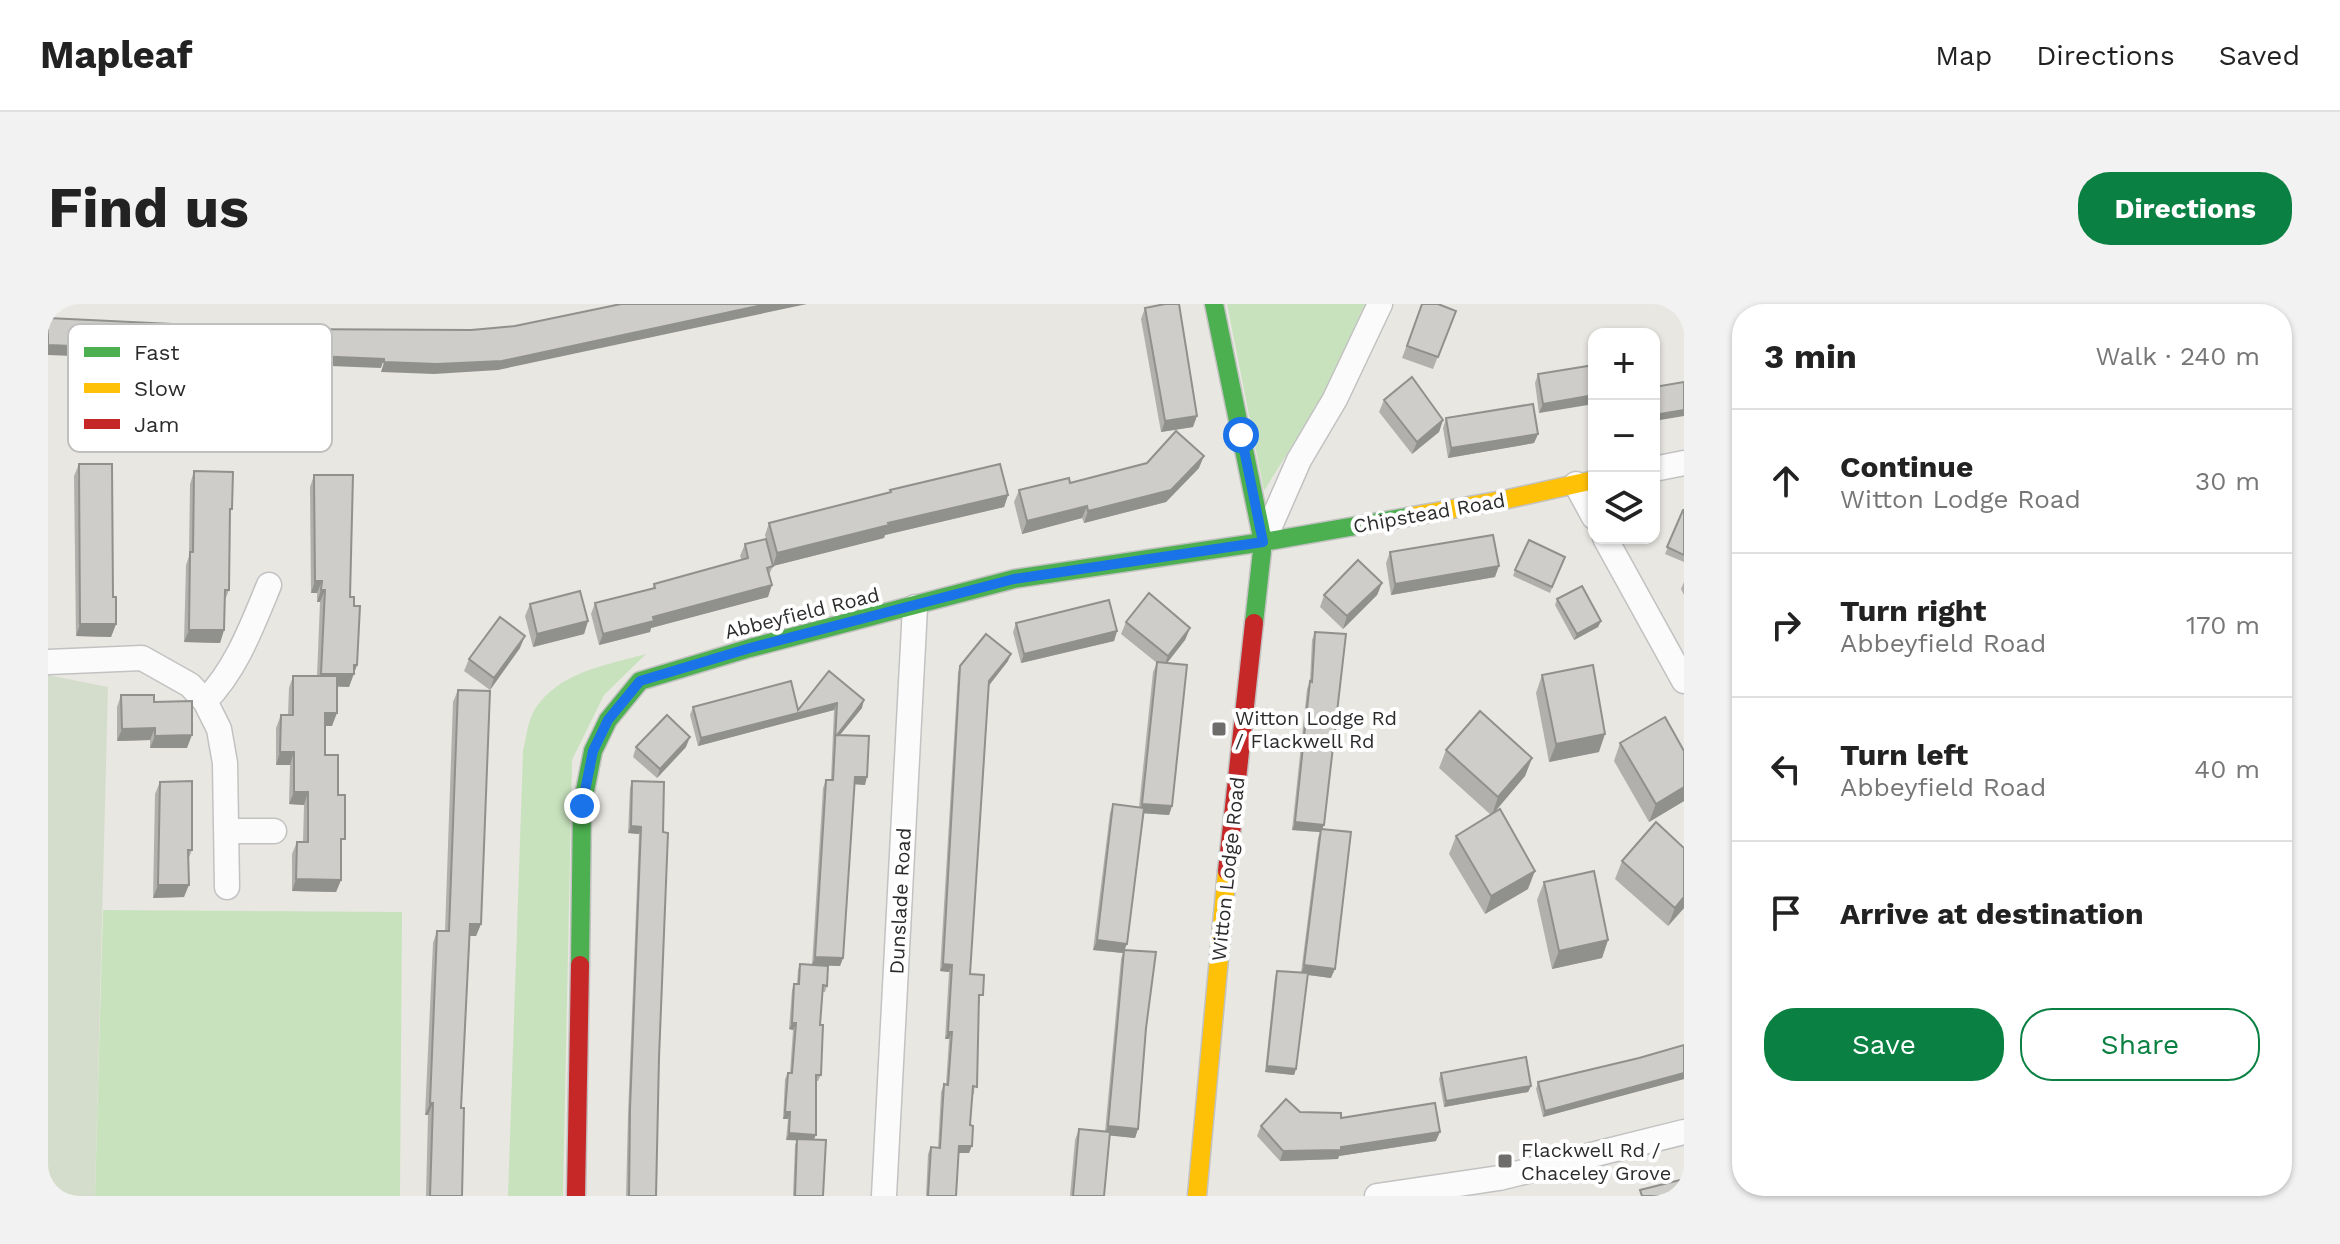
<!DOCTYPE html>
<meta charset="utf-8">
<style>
body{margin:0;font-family:"Work Sans",sans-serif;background:#f2f2f2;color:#222}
.controls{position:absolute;right:24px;top:24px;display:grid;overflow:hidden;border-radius:16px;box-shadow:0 2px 6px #0004}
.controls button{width:72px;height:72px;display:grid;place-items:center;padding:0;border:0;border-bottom:2px solid #e0e0e0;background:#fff;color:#222;font:40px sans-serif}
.stop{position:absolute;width:24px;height:24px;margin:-18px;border:6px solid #1a73e8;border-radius:50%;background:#fff}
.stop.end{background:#1a73e8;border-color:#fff;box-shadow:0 2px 8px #0008}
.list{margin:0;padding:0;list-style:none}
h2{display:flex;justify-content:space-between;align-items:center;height:104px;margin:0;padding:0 32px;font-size:34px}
h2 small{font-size:26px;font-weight:400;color:#767676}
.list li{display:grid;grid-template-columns:52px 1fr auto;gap:24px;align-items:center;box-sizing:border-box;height:144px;padding:0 32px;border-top:2px solid #e0e0e0}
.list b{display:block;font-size:30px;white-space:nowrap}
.list p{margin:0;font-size:26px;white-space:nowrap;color:#767676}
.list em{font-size:26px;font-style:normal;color:#767676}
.actions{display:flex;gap:16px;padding:24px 32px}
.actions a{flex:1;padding:18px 0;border:2px solid #0b8043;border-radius:32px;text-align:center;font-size:28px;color:#0b8043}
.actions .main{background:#0b8043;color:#fff}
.icon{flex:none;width:44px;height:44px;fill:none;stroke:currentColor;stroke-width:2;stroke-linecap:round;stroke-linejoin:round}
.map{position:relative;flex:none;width:1636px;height:892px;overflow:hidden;border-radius:32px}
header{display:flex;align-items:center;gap:48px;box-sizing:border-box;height:112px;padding:0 40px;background:#fff;border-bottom:2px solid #e0e0e0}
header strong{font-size:38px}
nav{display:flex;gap:44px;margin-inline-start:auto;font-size:28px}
.intro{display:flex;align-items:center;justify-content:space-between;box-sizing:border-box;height:192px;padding:0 48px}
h1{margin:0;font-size:56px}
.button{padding:20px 36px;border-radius:32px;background:#0b8043;color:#fff;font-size:28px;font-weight:700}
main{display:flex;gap:48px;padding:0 48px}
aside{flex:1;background:#fff;border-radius:32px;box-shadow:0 2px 6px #0004}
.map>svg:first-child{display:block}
.green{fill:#c9e2be}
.cemetery{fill:#d4ddcb}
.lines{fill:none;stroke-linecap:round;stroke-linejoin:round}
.street-casing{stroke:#c3c2c2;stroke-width:27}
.fast-casing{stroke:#c3c2c2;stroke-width:21}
.slow-casing{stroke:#c3c2c2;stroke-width:21}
.jam-casing{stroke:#c3c2c2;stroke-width:21}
.street{stroke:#fcfbfb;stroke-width:24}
.fast{stroke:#4caf50;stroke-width:18}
.slow{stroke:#ffc107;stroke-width:18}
.jam{stroke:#c62828;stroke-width:18}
.wall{fill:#b1b0ad}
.shaded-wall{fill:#90908d}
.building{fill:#cecdc9;stroke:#90908d;stroke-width:2}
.route{stroke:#1a73e8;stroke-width:10}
.poi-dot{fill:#6e6d6c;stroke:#fff;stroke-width:3}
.labels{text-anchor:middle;stroke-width:8;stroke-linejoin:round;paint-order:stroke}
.street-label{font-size:20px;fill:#2c2c2c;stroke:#fff}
.poi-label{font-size:20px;fill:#2c2c2c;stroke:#fff;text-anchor:start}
.key{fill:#fff;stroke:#c0c0c0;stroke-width:2}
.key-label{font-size:22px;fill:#2c2c2c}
</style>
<header>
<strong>Mapleaf</strong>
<nav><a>Map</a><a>Directions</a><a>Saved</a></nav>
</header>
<div class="intro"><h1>Find us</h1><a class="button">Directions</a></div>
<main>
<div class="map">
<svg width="1636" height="892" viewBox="0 0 1636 892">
<rect width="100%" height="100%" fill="#e9e7e2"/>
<g class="green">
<path d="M1179,0H1317L1276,90L1216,187Z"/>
<path d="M598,350L556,391L524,456L515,892H460L475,447C478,434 480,416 487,405C511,368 558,361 598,350Z"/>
<path d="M55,606L354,608L352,892H47Z"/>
</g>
<path class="cemetery" d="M0,371L60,383L47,892H0Z"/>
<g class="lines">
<defs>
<g id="street">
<path d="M1606,165L1636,159"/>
<path d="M1528,180L1546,213"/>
<path d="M1557,234L1636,377"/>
<path d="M1215,238L1251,156L1287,95L1332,0"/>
<path d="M0,358L94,354L142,381L157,397L171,425L177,459L179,583"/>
<path d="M157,397C188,366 204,322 221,281"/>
<path d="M179,527H226"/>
<path d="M836,892L867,303"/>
<path d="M1329,892L1451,874L1636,828"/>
</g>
<g id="fast">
<path d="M1166,0L1215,238L1206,319"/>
<path d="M532,661L534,502L545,447L560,416L592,377L702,344L966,275L1215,238L1365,212"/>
</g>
<g id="slow">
<path d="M1365,212L1460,195L1546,176"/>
<path d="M1149,892L1179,567"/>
</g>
<g id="jam">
<path d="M1179,567L1206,319"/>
<path d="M528,892L532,661"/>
</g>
</defs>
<use href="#street" class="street-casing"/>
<use href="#fast" class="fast-casing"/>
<use href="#slow" class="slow-casing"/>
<use href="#jam" class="jam-casing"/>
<use href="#street" class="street"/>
<use href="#fast" class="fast"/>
<use href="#slow" class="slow"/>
<use href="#jam" class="jam"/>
</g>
<g class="wall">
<path d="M1374,0L1408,7L1385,65L1354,54Z"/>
<path d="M1097,4L1145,123L1113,128L1093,15Z"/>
<path d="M1546,61L1491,109L1487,79L1490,70Z"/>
<path d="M1336,96L1395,116L1391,128L1364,150L1331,108Z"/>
<path d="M1398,114L1490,130L1486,139L1400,154L1395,124Z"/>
<path d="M31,160L65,293L68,320L63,333L28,332L26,172Z"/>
<path d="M1151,164L1118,198L1036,219L1034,214L974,230L966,198L971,186L1022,179Z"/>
<path d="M146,167L181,212V286L177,296L176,326L172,339L136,338L138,261L141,252L142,180Z"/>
<path d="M266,171L302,293L309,361L301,383L289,382L284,422H277V451L290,491L293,576L288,588L244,587V550L249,538H255L256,501L241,500L242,461H228V424L233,411H240L241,384L245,372H269L272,298H269V289H263L262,183Z"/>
<path d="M842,186L960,191L956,203L837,231L836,234L725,262L717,231L721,219L842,188Z"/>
<path d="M1635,206H1636V258L1617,250Z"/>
<path d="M697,240L725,262L721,271L720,293L603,324L602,328L551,341L543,310L547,299L605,284L606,280L694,256L692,252Z"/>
<path d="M1342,248L1447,273L1343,291L1338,259Z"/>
<path d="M1517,253L1502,289L1465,272L1467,266Z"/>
<path d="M1636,278V291L1633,285Z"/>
<path d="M1334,279L1329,291L1295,325L1272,303L1276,291Z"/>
<path d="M1509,295L1553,317L1550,323L1526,336L1507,301Z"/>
<path d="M482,300L540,317L536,330L485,343L477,312Z"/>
<path d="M1078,318L1142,324L1137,336L1119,359L1124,502L1121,511L1095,509L1077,646L1098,724L1090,825L1087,834L1062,831L1056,892H1022L1027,836L1031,825L1057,828L1073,655L1075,649L1045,646L1062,509L1065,500L1091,503L1105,368L1109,359L1073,330Z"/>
<path d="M968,319L1069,327L1066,337L973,359L965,328Z"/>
<path d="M1267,328L1274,525L1283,674L1260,671L1248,765L1246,771L1217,768L1227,673L1229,667L1253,669L1270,534L1272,528L1244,526L1259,385L1262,378L1264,336Z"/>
<path d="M472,344L442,386L416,367L421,355Z"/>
<path d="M960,357L941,381L922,670L932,698H931L926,790H924L921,849H911L908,892H878L880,850L883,843L890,844L893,788L896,780L898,781L901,735H897L901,668L892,667L910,369L912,362Z"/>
<path d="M781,367L814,404L792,431L817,481L806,480L795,654L792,662L764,661L775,484L778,476H783L786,406L650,442L642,411L645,403L750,406Z"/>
<path d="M1494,371L1551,448L1501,458L1488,389Z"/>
<path d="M410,386L433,620L428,632H422L413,804L414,892H378L380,811H377L385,639L389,627H397L405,398Z"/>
<path d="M73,391L106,398L139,444H102V436L69,437V403Z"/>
<path d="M1572,439L1636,447V497L1601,518L1566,457Z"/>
<path d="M588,443H638L609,474L585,453Z"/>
<path d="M1398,446L1484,454L1477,472L1445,510L1480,585L1437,610L1401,550L1408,532L1443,511L1391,464Z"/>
<path d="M584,477L616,478L608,892H578L580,811L591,530L580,529L582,484Z"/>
<path d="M112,478L144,546L140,556L136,593L105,594L107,490Z"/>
<path d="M1636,544V604L1620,622L1567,575L1574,557Z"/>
<path d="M1496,578L1560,636L1554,654L1504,665L1489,596Z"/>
<path d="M752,660L779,682L777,688H774L772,721L773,771L770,777H768L766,836L775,892H745L747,841L749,836H738L740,815H735L737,775L740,769H742L745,726L741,725L744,686L746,680H749L750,666Z"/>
<path d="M1636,741V775L1495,813L1488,785L1490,778L1591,754Z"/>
<path d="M1393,769L1483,782L1480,788L1396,803L1391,775Z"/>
<path d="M1252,808L1293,814L1388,837L1291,852L1290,855L1232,857L1209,832L1213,822Z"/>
</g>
<g class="shaded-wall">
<path d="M719,0H759L450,66L386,70L333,68L336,58Z"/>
<path d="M0,41L336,55L333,64L0,51Z"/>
<path d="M1546,91V100L1491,109L1495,100Z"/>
<path d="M1636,106V112L1606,117V111Z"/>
<path d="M1149,112L1145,123L1113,128L1117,117Z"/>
<path d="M1395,116L1391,128L1364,150L1369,138Z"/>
<path d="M1490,130L1486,139L1400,154L1403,144Z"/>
<path d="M1156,152L1151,164L1118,198L1036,219L1040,207Z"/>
<path d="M960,191L956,203L837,231L836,234L725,262L729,249L840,219Z"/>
<path d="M1039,202L1034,214L974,230L979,217Z"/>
<path d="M1451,262L1447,273L1343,291L1347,280Z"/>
<path d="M267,277H274L269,289H263Z"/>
<path d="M1334,279L1329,291L1295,325L1299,312Z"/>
<path d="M724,281L720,293L603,324L602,328L551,341L555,330L605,313Z"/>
<path d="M273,286H277L272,298H269Z"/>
<path d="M540,317L536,330L485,343L489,330Z"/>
<path d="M1553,317L1550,323L1526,336L1529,330Z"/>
<path d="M32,320H68L63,333L28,332Z"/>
<path d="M1142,324L1137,336L1115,364L1120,352Z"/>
<path d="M141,326H176L172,339L136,338Z"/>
<path d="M1069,327L1066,337L973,359L976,350Z"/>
<path d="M477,332L472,344L442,386L446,374Z"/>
<path d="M963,350L960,357L939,384L941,377Z"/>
<path d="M306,361H309L301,383L269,382L273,370Z"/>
<path d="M816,396L814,404L786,438L789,431Z"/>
<path d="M789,399L786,406L650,442L653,434Z"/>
<path d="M277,409H289L284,422H273Z"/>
<path d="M107,424L102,436L69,437L74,425Z"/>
<path d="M1557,430L1551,448L1501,458L1508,440Z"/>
<path d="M144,431L139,444H102L107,432Z"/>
<path d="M642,433L638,443L609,474L612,465Z"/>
<path d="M232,448H246L242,461H228Z"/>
<path d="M1484,454L1477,472L1444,511L1450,493Z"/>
<path d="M807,473H819L817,481L804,480Z"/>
<path d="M1636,483V497L1601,518L1608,500Z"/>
<path d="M246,488H260L256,501L241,500Z"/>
<path d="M1094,500L1124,502L1121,511L1091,509Z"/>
<path d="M1247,518L1276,521L1273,528V525L1272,528L1244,526Z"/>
<path d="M583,522L593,523L591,530L580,529Z"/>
<path d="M1487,567L1480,585L1437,610L1443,592Z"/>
<path d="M248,575L293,576L288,588L244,587Z"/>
<path d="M110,581H141L136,593L105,594Z"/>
<path d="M1636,593V604L1620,622L1627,604Z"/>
<path d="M422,620H433L428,632H418Z"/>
<path d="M1049,636L1079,640L1075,649L1045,646Z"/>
<path d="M1560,636L1554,654L1504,665L1511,647Z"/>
<path d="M767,653L795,654L792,662L764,661Z"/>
<path d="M895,660L904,661L901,668L892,667Z"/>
<path d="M1256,661L1287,665L1283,674L1253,670Z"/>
<path d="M744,719H748L745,726L741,725Z"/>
<path d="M900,728H904L901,735H897Z"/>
<path d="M1219,762L1248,765L1246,771L1217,768Z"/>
<path d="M1636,769V775L1495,813L1497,807Z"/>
<path d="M1483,782L1480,788L1396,803L1398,797Z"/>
<path d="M382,799H385L380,811H377Z"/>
<path d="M737,808H742L740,815H735Z"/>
<path d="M1060,822L1090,825L1087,834L1056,831Z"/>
<path d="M1392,828L1388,837L1291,852L1290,855L1232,857L1235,847L1293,843Z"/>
<path d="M741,829L768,831L765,837L738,836Z"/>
<path d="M911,842H924L921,849H909Z"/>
</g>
<g class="building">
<path d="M573,0H719L454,57L389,60L336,58V55L0,41V14L229,25L423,26L467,22Z"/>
<path d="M1117,0H1131L1149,112L1117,117L1097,4Z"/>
<path d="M1374,0H1390L1408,7L1390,53L1359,42Z"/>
<path d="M1546,61V91L1495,100L1490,70Z"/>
<path d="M1364,73L1395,116L1369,138L1336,96Z"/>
<path d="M1636,78V106L1606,111V83Z"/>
<path d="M1485,100L1490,130L1403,144L1398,114Z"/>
<path d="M1128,127L1156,152L1123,186L1040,207L1039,202L979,217L971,186L1021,174L1022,179L1099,159Z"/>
<path d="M31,160H64L65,293H68V320H32Z"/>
<path d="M952,160L960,191L840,219L841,221L729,249L721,219L843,188L842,186Z"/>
<path d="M146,167L185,168L184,205H182L181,286H177L176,326H141L142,248H145Z"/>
<path d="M266,171H305L302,293H306V302H312L309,361H306V370H273L277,286H273L274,277H267Z"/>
<path d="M1635,206H1636V251L1619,243Z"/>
<path d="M1445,231L1451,262L1347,280L1342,248Z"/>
<path d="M718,235L725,262L719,264L724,281L605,313L606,317L555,330L547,299L607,284L606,280L700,254L697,240Z"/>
<path d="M1481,236L1517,253L1504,283L1467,266Z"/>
<path d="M1310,256L1334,279L1299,312L1276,291Z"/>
<path d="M1534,282L1553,317L1529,330L1509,295Z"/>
<path d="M532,287L540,317L489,330L482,300Z"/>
<path d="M1101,289L1142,324L1120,352L1078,318Z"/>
<path d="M1061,296L1069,327L976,350L968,319Z"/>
<path d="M452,313L477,332L446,374L421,355Z"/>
<path d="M1267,328L1298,330L1276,521L1247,518L1262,377L1264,378Z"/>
<path d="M938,330L963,350L941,377L922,670L936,671L935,691H931L929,783L925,782L922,821L925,822L924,842H911L908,892H880L883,843L892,844L896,780L900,781L904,728H900L904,661L895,660L912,362Z"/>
<path d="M1109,358L1139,361L1124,502L1094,500Z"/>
<path d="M1545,361L1557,430L1508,440L1494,371Z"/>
<path d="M781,367L816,396L789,431L821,432L819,473H807L795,654L767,653L778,476H785L789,399L653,434L645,403L743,377L750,406Z"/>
<path d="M245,372H289V409H277V451H290V491H297V535H293V576L248,575L249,538H260V488H246V448H232L233,411H245Z"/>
<path d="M410,386L442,387L433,620H422L413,804H416L414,892H382L385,799H382L389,627H401Z"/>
<path d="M73,391H106V398L144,397V431L107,432V424L74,425Z"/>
<path d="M1432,407L1484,454L1450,493L1398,446Z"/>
<path d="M619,411L642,433L612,465L588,443Z"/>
<path d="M1617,413L1636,447V483L1608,500L1572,439Z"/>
<path d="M144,477V546H140L141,581H110L112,478Z"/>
<path d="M584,477L616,478L615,528L620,529L611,754L608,892H581L582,805L593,523L583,522Z"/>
<path d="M1065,500L1096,504L1079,640L1049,636Z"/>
<path d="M1452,505L1487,567L1443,592L1408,532Z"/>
<path d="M1608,518L1636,544V593L1627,604L1574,557Z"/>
<path d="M1273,525L1303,528L1287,665L1256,661Z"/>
<path d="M1546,567L1560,636L1511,647L1496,578Z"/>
<path d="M1076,646L1108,648L1098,724L1090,825L1060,822Z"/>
<path d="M752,660L780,662L779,682L775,681L772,721H775L773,771H768V831L741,829L742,808H737L740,769H744L748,719H744L746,680H751Z"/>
<path d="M1229,667L1260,669L1248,765L1219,762Z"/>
<path d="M1636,741V769L1497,807L1490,778L1591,754Z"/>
<path d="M1478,753L1483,782L1398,797L1393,769Z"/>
<path d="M1238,795L1252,808L1293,809V814L1387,799L1392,828L1293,843V846L1235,847L1213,822Z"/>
<path d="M1031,825L1062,828L1056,892H1025Z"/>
<path d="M749,835L778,836L775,892H747Z"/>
<path d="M1636,875V892H1594L1592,886Z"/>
</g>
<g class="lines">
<path class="route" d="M534,502L545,447L560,416L592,377L702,344L966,275L1215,238L1193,131"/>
</g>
<g class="poi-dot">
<rect x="1163" y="417" width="16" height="16" rx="4"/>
<rect x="1449" y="849" width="16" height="16" rx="4"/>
</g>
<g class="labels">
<g class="street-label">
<text transform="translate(1381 209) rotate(-10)" y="7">Chipstead Road</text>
<text transform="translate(754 309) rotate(-14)" y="7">Abbeyfield Road</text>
<text transform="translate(1180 565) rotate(-84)" y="7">Witton Lodge Road</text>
<text transform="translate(852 597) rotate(-87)" y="7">Dunslade Road</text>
</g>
<g class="poi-label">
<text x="1187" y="421">Witton Lodge Rd<tspan x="1187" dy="23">/ Flackwell Rd</tspan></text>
<text x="1473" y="853">Flackwell Rd /<tspan x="1473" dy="23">Chaceley Grove</tspan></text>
</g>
</g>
<rect x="20" y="20" width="264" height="128" rx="12" class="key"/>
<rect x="36" y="43" width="36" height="10" fill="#4caf50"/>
<rect x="36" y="79" width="36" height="10" fill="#ffc107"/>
<rect x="36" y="115" width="36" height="10" fill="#c62828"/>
<g class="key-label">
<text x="86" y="56">Fast</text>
<text x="86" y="92">Slow</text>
<text x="86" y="128">Jam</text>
</g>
</svg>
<div class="controls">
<button>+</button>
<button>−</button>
<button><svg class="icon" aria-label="layers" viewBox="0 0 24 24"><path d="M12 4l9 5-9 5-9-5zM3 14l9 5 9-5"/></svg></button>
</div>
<div class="stop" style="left:1193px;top:131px"></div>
<div class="stop end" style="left:534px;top:502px"></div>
</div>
<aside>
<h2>3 min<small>Walk · 240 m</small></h2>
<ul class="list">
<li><svg class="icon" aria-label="ahead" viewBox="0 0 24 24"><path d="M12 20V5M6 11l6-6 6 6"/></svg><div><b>Continue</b><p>Witton Lodge Road</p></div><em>30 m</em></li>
<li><svg class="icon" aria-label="right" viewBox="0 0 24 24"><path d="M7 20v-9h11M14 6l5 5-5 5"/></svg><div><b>Turn right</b><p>Abbeyfield Road</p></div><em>170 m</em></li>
<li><svg class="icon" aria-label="left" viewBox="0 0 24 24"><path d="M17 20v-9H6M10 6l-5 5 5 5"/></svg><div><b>Turn left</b><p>Abbeyfield Road</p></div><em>40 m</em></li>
<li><svg class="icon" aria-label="arrive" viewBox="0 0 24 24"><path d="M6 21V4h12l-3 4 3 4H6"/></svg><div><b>Arrive at destination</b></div></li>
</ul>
<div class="actions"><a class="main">Save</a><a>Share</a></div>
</aside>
</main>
